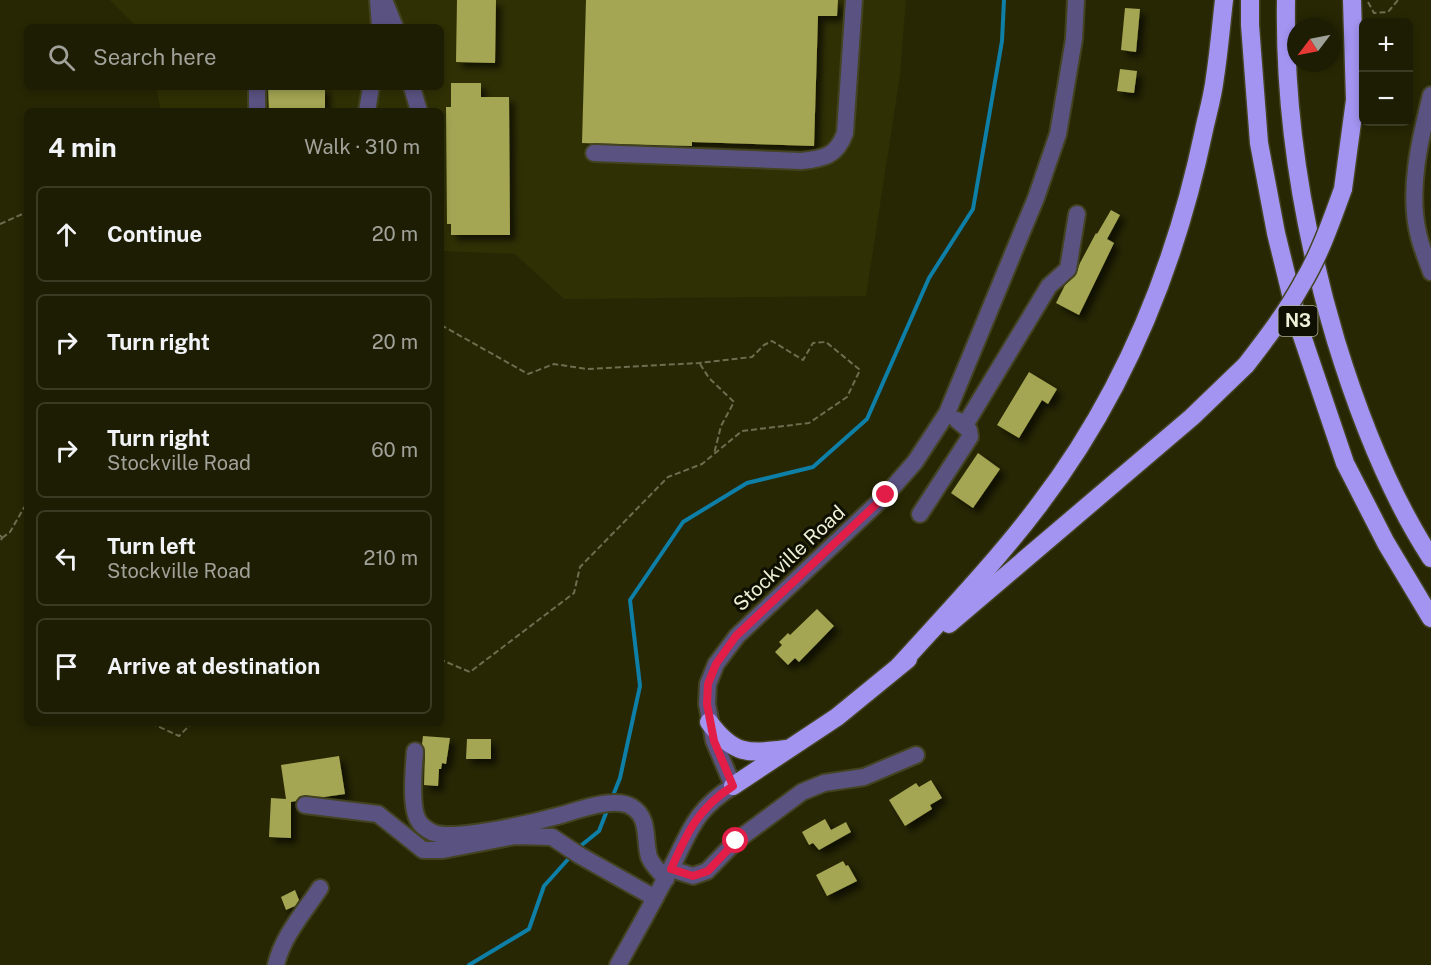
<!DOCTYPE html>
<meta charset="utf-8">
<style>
body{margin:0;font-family:"Public Sans",sans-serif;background:#2a2a12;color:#f1f3f6}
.controls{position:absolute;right:18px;top:18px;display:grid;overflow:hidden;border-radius:9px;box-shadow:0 3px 9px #0003}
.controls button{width:54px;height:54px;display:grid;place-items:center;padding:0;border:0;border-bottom:2px solid #3b3b25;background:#1d1d03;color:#f1f3f6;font:30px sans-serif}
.compass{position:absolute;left:1287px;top:18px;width:54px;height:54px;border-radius:50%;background:#1d1d03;box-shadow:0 3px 9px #0003;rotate:238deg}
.stop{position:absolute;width:18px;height:18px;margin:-14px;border:4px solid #e11d48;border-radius:50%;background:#fff}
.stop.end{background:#e11d48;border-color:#fff;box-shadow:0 2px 6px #0008}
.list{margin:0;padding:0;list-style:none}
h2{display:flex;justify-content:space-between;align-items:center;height:78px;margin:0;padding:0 24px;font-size:26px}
h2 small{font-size:20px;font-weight:400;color:#a0a29a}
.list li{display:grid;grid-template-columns:39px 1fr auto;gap:18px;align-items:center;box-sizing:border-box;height:96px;margin:0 12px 12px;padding:0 12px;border:2px solid #3b3b25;border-radius:9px}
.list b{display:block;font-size:22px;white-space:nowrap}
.list p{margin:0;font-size:20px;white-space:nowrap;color:#a0a29a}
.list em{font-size:20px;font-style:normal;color:#a0a29a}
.icon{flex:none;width:33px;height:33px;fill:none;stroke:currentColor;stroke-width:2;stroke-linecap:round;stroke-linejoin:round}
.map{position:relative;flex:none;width:1431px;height:965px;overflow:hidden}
.search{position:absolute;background:#1d1d03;box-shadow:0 3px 9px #0003;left:24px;top:24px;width:420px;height:66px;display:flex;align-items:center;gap:15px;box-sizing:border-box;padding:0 21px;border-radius:9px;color:#a0a29a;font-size:22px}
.panel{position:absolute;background:#1d1d03;box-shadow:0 3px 9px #0003;left:24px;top:108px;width:420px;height:618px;border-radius:9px}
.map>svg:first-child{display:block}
.built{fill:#303005}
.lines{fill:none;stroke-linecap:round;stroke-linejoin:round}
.stream{stroke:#0e7fa7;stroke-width:4}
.building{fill:#a4a652;filter:url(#shadow)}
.minor-casing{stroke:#434321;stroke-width:20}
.highway-casing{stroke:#434321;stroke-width:21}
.path{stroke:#6d6e4f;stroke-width:2;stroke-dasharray:6 3;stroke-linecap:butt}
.minor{stroke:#5a5382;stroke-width:16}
.highway{stroke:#a394f1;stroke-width:18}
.highway-bridge-casing{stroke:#434321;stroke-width:21;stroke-linecap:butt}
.highway-bridge{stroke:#a394f1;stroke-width:18}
.route{stroke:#e11d48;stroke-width:8}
.labels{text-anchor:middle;stroke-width:6;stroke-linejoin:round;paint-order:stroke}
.shield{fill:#0f1001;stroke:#aaac96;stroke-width:1.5}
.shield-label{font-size:18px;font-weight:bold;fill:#edefd6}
.street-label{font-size:20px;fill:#edefd6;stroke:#0f1001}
</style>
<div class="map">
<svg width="1431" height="965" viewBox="0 0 1431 965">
<defs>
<filter id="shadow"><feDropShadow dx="5.5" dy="5.5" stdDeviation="3" flood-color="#0009"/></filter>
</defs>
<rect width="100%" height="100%" fill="#272704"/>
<path class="built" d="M110,0H906L900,75L866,296L564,299L515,254L441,251V111H161L156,87H441V27H137Z"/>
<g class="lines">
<g class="stream">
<path d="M612,798L620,778L640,686L630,600L683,522L747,483L813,467L867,419L929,278L973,209L1002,41L1004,0"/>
<path d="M578,848L599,831L608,808"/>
<path d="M469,965L529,929L544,886L571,856"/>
</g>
</g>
<g class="building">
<path d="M457,0H496L495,63L456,62Z"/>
<path d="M586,0H838L837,16H818L814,146L692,142V146L582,143Z"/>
<path d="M1125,8L1140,9L1136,52L1121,50Z"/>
<path d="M1120,69L1137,71L1134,93L1117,91Z"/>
<path d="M451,83H481V97H509L510,235H451V224H447L446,107H451Z"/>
<path d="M268,87H325V111H269Z"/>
<path d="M1111,210L1120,215L1107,239L1114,243L1079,315L1056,303L1065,285L1075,276L1080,263L1096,233L1097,234Z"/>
<path d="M1029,372L1057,389L1048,404L1042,400L1019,438L997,425Z"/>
<path d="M978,453L1000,469L973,508L951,493Z"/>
<path d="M817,609L834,626L799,662L795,658L788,665L775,652L782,645L779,642L788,633L790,635Z"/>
<path d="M423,736L450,738L446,764L442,763L441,769H439L438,786L424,785L425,752L422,744Z"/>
<path d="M467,739H491V759H466Z"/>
<path d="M339,756L345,794L324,797L300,796L296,801L291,802V838L269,837L271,798L286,799L281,765Z"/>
<path d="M931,780L942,798L930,805L932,809L905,826L889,800L916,783L919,787Z"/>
<path d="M825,819L831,830L846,822L851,832L819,850L813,843L809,845L802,832Z"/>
<path d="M843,861L846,866L848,865L857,881L827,896L816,875Z"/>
<path d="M295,890L299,900L295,906L286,910L281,897Z"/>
</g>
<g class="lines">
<defs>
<g id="minor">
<path d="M378,0L380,27"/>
<path d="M384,0L395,27"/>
<path d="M412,87L419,111"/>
<path d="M1431,95C1420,139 1407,192 1419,237C1422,249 1427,260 1431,272"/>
<path d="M257,111V87"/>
<path d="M367,111L371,87"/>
<path d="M594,153L801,161C823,159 837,156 845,133L854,0"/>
<path d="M965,425L1049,286L1068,269L1077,214"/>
<path d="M920,514L970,437L969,430L957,420"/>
<path d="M415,751C414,767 409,810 420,823C422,826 430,832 434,833C456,841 536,822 561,815C579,810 615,796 632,807C650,818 644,840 649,857C652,865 660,872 666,879"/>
<path d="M305,805L378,814L423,850H443L515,836L552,837L579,855L655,898"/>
<path d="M671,869L693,876L707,871L736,841L802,792L824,783L864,777L916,755"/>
<path d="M276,965C282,937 305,911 320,888"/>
<path d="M618,965C635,935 652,904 669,872C690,833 692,812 733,786L714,741L707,704L708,684L716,664L737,636L886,495L915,462L947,413L1036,198L1058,134L1074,39L1076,0"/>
</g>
<g id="highway">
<path d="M1250,0V25L1259,143L1276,233L1299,327L1345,463L1386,543L1431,618"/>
<path d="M1286,0C1284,116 1303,230 1336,341C1359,416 1388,492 1431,558"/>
<path d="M1343,189L1355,100L1352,0"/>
<path d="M949,624L1192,417L1246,365"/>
<path d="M899,666C947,613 996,562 1039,505C1123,395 1176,265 1204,130C1208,112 1213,95 1215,77C1219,51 1221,26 1224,0"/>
<path d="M709,722C733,755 748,754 786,749"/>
<path d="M733,786L837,717L908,659"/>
</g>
</defs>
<use href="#minor" class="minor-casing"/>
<use href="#highway" class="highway-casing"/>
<g class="path">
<path d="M1368,2L1374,13L1388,12L1398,0"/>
<path d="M0,224L27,212"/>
<path d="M441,325L528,374L554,364L587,369L699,363L752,357L764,345L772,341L803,360L813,343L826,342L860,370L847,397L809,423L742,431L702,464L668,477L580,567L574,593L470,672L444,661L441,663"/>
<path d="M700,364L709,378L734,402L721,426L714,454"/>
<path d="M0,535L2,538L0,542"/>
<path d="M2,538L10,532L25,506L27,508"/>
<path d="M151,723L179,736L192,723"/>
</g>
<use href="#minor" class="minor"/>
<use href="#highway" class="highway"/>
<defs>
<path id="highway-bridge" d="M1246,365C1266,339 1286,313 1302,284C1320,254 1331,222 1343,189"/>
</defs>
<use href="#highway-bridge" class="highway-bridge-casing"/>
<use href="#highway-bridge" class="highway-bridge"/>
</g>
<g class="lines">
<path class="route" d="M736,841L708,871L693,876L671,869C687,833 698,808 733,786L714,741L707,704L708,684L716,664L736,636L886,495"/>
</g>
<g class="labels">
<rect class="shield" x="1278.5" y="306" width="39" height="30" rx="4.5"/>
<g class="shield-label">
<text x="1298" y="327">N3</text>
</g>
<g class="street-label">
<text transform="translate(789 558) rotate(-43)" y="7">Stockville Road</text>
</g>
</g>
</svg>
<div class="controls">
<button>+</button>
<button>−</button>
</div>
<svg class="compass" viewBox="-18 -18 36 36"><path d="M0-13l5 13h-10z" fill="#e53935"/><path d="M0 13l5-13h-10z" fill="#a0a29a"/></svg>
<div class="stop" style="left:736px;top:841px"></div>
<div class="stop end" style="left:886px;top:495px"></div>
<div class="search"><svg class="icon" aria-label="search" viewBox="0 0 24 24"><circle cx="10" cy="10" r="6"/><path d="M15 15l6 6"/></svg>Search here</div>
<section class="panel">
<h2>4 min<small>Walk · 310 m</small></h2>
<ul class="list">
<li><svg class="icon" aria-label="ahead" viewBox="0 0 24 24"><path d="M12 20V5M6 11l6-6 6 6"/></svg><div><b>Continue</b></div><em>20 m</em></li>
<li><svg class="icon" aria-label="right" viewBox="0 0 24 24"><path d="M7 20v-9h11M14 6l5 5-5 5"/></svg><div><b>Turn right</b></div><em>20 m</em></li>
<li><svg class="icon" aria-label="right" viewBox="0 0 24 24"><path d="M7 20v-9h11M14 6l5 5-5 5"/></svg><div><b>Turn right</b><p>Stockville Road</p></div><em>60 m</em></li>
<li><svg class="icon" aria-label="left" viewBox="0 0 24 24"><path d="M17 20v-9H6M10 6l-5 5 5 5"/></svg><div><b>Turn left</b><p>Stockville Road</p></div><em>210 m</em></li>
<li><svg class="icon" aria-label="arrive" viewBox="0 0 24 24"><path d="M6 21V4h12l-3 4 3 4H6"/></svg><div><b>Arrive at destination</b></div></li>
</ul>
</section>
</div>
